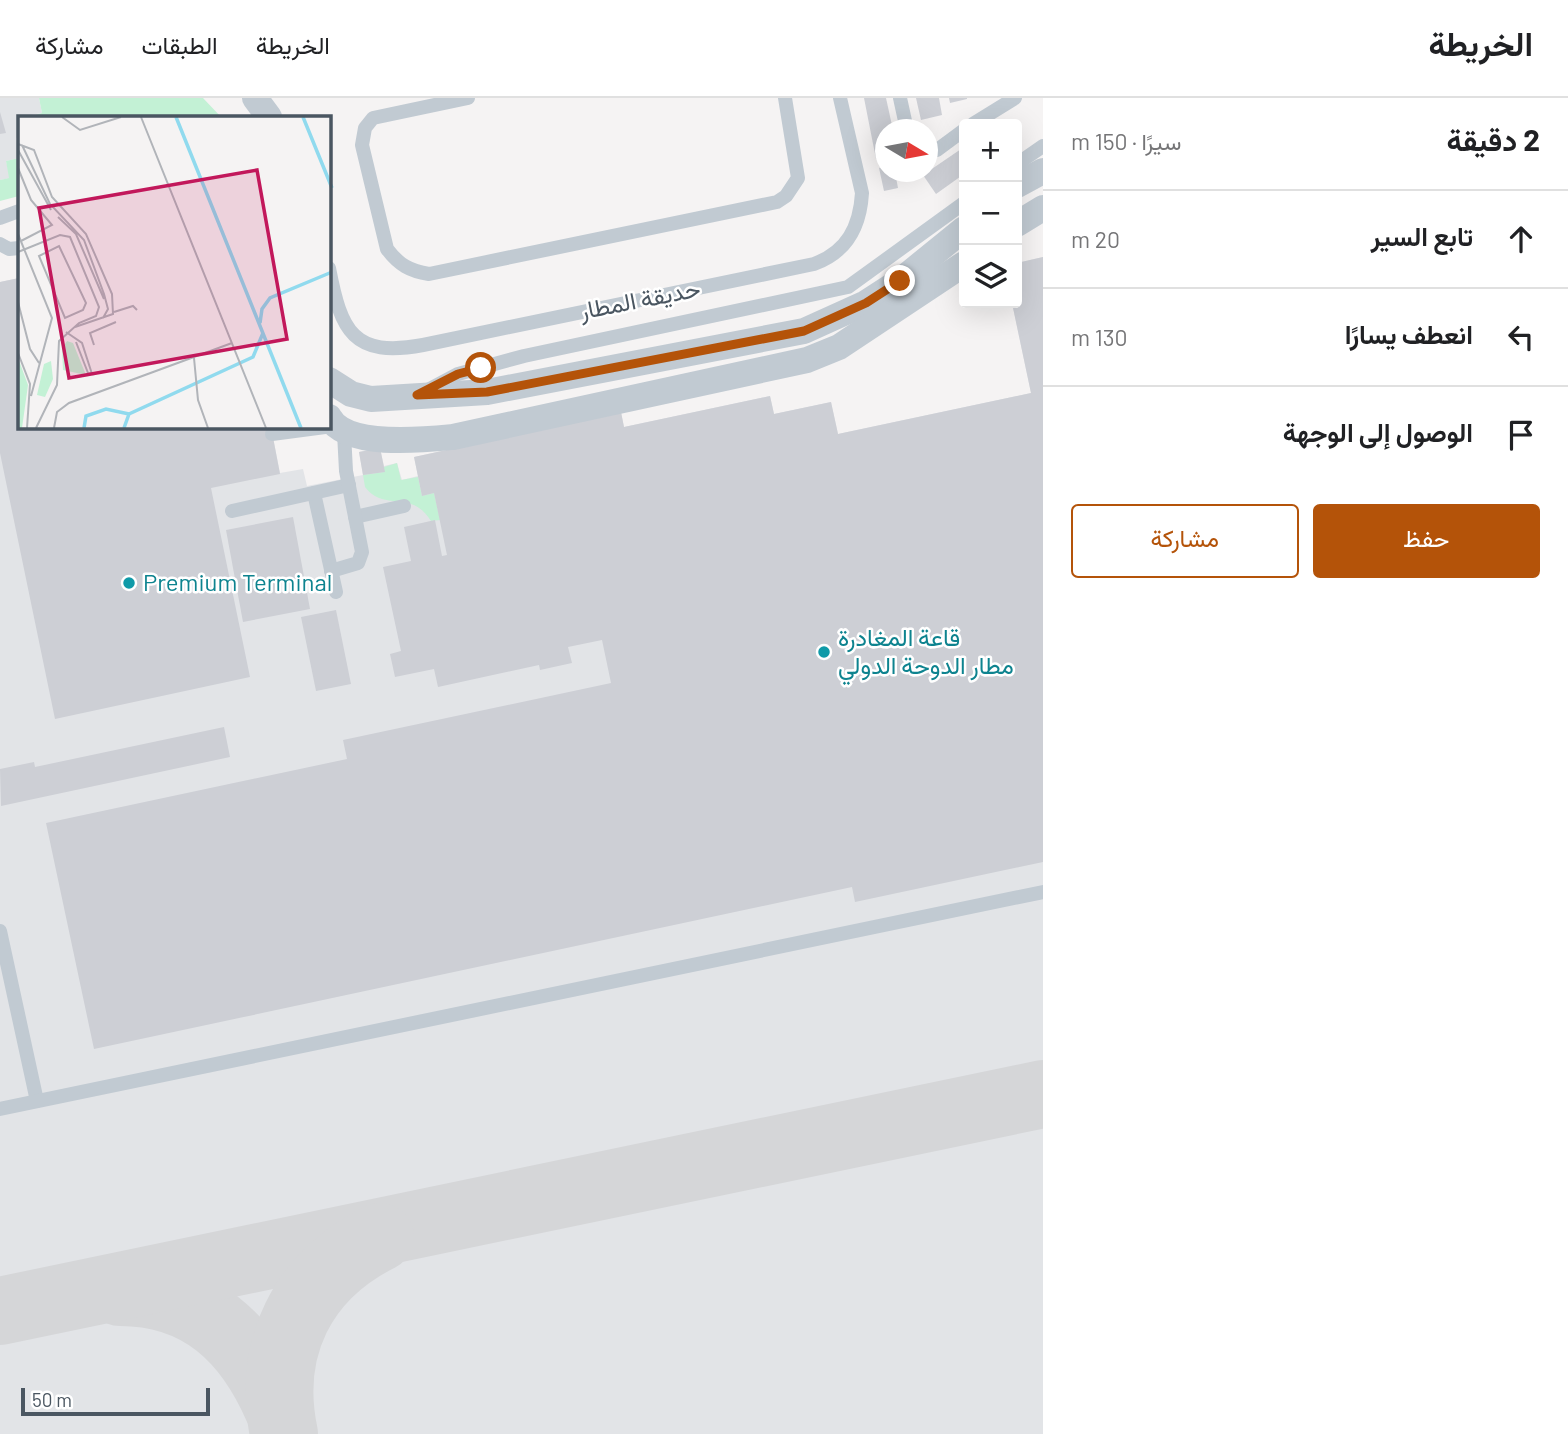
<!DOCTYPE html>
<html lang="ar">
<meta charset="utf-8">
<style>
body{margin:0;font-family:Barlow,Vazirmatn,sans-serif;background:#f6f6f6;color:#202124;direction:rtl}
.controls{position:absolute;right:21px;top:21px;display:grid;overflow:hidden;border-radius:7px;box-shadow:0 7px 28px #0002}
.controls button{width:63px;height:63px;display:grid;place-items:center;padding:0;border:0;border-bottom:2px solid #e0e0e0;background:#fff;color:#202124;font:35px sans-serif}
.compass{position:absolute;left:875px;top:21px;width:63px;height:63px;border-radius:50%;background:#fff;box-shadow:0 7px 28px #0002;rotate:100deg}
.scale{position:absolute;left:21px;bottom:18px;width:189px;box-sizing:border-box;padding-left:7px;border:4px solid #4a5661;border-top:0;font-size:19px;line-height:24px;white-space:nowrap;color:#4a5661;-webkit-text-stroke:5px #fff;paint-order:stroke}
.stop{position:absolute;width:21px;height:21px;margin:-16px;border:5px solid #b45309;border-radius:50%;background:#fff}
.stop.end{background:#b45309;border-color:#fff;box-shadow:0 2px 7px #0008}
.list{margin:0;padding:0;list-style:none}
h2{display:flex;justify-content:space-between;align-items:center;height:91px;margin:0;padding:0 28px;font-size:30px}
h2 small{font-size:23px;font-weight:400;color:#757577}
.list li{display:grid;grid-template-columns:46px 1fr auto;gap:21px;align-items:center;box-sizing:border-box;height:98px;padding:0 28px;border-top:2px solid #e0e0e0}
.list b{display:block;font-size:26px;white-space:nowrap}
.list em{font-size:23px;font-style:normal;color:#757577}
.actions{display:flex;gap:14px;padding:21px 28px}
.actions a{flex:1;padding:16px 0;border:2px solid #b45309;border-radius:7px;text-align:center;font-size:24px;color:#b45309}
.actions .main{background:#b45309;color:#fff}
.icon{flex:none;width:38px;height:38px;fill:none;stroke:currentColor;stroke-width:2;stroke-linecap:round;stroke-linejoin:round}
.map{position:relative;flex:none;width:1043px;height:1336px;overflow:hidden;direction:ltr}
header{display:flex;align-items:center;gap:42px;box-sizing:border-box;height:98px;padding:0 35px;background:#fff;border-bottom:2px solid #e0e0e0}
header strong{font-size:33px}
nav{display:flex;gap:38px;margin-inline-start:auto;font-size:24px}
main{display:flex}
aside{flex:1;background:#fff}
.map>svg:first-child{display:block}
.airport{fill:#e2e4e7}
.green{fill:#c3f1d5}
.lines{fill:none;stroke-linecap:round;stroke-linejoin:round}
.taxiway{stroke:#d5d6d8;stroke-width:68}
.building{fill:#cdcfd5}
.service{stroke:#c1cad2;stroke-width:14}
.minor{stroke:#c1cad2;stroke-width:26}
.route{stroke:#b45309;stroke-width:9}
.culture-dot{fill:#0f9aa8;stroke:#fff;stroke-width:2.5}
.labels{text-anchor:middle;stroke-width:5;stroke-linejoin:round;paint-order:stroke}
.street-label{font-size:24px;fill:#4a5661;stroke:#fff}
.culture-label{font-size:24px;fill:#0d838f;stroke:#fff;text-anchor:start}
.inset-river{fill:none;stroke:#90daee;stroke-width:3.5}
.inset-road{fill:none;stroke:#b1b4b9;stroke-width:2}
.view{fill:#c2185b;fill-opacity:0.15;stroke:#c2185b;stroke-width:3.5}
.inset-edge{fill:none;stroke:#4a5661;stroke-width:3.5}
</style>
<header>
<strong>الخريطة</strong>
<nav><a>الخريطة</a><a>الطبقات</a><a>مشاركة</a></nav>
</header>
<main>
<aside>
<h2>2 دقيقة<small>سيرًا · 150 m</small></h2>
<ul class="list">
<li><svg class="icon" aria-label="ahead" viewBox="0 0 24 24"><path d="M12 20V5M6 11l6-6 6 6"/></svg><div><b>تابع السير</b></div><em>20 m</em></li>
<li><svg class="icon" aria-label="left" viewBox="0 0 24 24"><path d="M17 20v-9H6M10 6l-5 5 5 5"/></svg><div><b>انعطف يسارًا</b></div><em>130 m</em></li>
<li><svg class="icon" aria-label="arrive" viewBox="0 0 24 24"><path d="M6 21V4h12l-3 4 3 4H6"/></svg><div><b>الوصول إلى الوجهة</b></div></li>
</ul>
<div class="actions"><a class="main">حفظ</a><a>مشاركة</a></div>
</aside>
<div class="map">
<svg width="1043" height="1336" viewBox="0 0 1043 1336">
<rect width="100%" height="100%" fill="#f5f3f3"/>
<g class="airport">
<path d="M0,0H39L42,15L19,19V39L16,40L19,60L6,63L10,80L0,82Z"/>
<path d="M1043,159V1336H0V184L19,180V329H271L280,375L303,371L307,388L363,377L359,354L380,350L384,368L397,365L402,382L418,378L414,359L621,314L624,329L770,298L774,316L831,304L838,336L1031,295L1012,205H1017V165Z"/>
</g>
<g class="green">
<path d="M39,0H203L221,19H28L42,15Z"/>
<path d="M19,60V98L0,103V82L9,80L6,63Z"/>
<path d="M397,365L401,382L418,379L422,398L434,395L440,422L431,423C410,390 385,415 365,389L363,377L384,374V369Z"/>
</g>
<g class="lines">
<g class="taxiway">
<path d="M120,1194C200,1194 248,1241 278,1310"/>
<path d="M0,1213L1043,996"/>
<path d="M284,1336C266,1250 302,1178 380,1139"/>
</g>
</g>
<g class="building">
<path d="M864,0H886L893,32H886V59L876,61Z"/>
<path d="M916,0H939L942,17L921,22Z"/>
<path d="M949,0H967V1L950,5Z"/>
<path d="M0,14L6,35L0,36Z"/>
<path d="M964,49V76L936,96L923,77Z"/>
<path d="M886,68V74H895L898,90L884,93L879,70Z"/>
<path d="M1043,159V764L855,804L852,789L94,951L46,725L347,661L343,642L611,585L602,542L568,549L572,565L540,572L539,567L438,589L434,571L395,579L390,556L401,553L383,469L411,463L404,429L435,422L442,458L447,457L434,395L422,398L414,359L621,314L624,329L770,298L774,316L831,304L838,336L1031,295L1012,205H1017V165Z"/>
<path d="M19,180V329H271L280,376L211,390L250,579L55,621L0,355V184Z"/>
<path d="M380,350L385,374L363,377L359,354Z"/>
<path d="M293,419L310,511L243,524L226,432Z"/>
<path d="M336,512L351,586L316,593L301,519Z"/>
<path d="M224,629L230,659L1,708L0,671L34,664L35,669Z"/>
</g>
<g class="lines">
<g class="service">
<path d="M468,0L373,20L365,30L362,47L387,151C399,167 410,173 429,176L777,104L786,98L798,80L785,0"/>
<path d="M900,0L907,32"/>
<path d="M973,26L1015,0"/>
<path d="M928,54L937,52L964,32"/>
<path d="M1017,66L1043,48"/>
<path d="M0,120L19,113"/>
<path d="M0,146L9,151L19,150"/>
<path d="M329,170C341,233 353,260 423,247L814,166C847,154 860,129 862,95L840,0"/>
<path d="M428,292L458,276L524,258L848,189L964,105"/>
<path d="M272,336L325,329"/>
<path d="M314,395L336,494"/>
<path d="M232,413L349,387"/>
<path d="M355,419L404,408"/>
<path d="M331,473L358,465L362,454L346,373L344,335"/>
<path d="M0,833L37,1003"/>
<path d="M0,1011L1043,794"/>
</g>
<g class="minor">
<path d="M255,0L269,19"/>
<path d="M1017,87L1043,73"/>
<path d="M1017,126L1043,110"/>
<path d="M329,282L351,296L371,301L487,294L804,233L866,205L900,183L964,131"/>
<path d="M329,319C346,350 422,342 453,339L807,262L839,249L964,166"/>
</g>
</g>
<g class="lines">
<path class="route" d="M481,270L458,276L417,297L487,294L804,233L866,205L900,183"/>
</g>
<g class="culture-dot">
<circle cx="129" cy="485" r="7"/>
<circle cx="824" cy="554" r="7"/>
</g>
<g class="labels">
<g class="street-label">
<text transform="translate(640 202) rotate(-11)" y="8">حديقة المطار</text>
</g>
<g class="culture-label">
<text x="143" y="493">Premium Terminal</text>
<text x="838" y="548">قاعة المغادرة<tspan x="838" dy="28">مطار الدوحة الدولي</tspan></text>
</g>
</g>
<g transform="translate(18 18)">
<rect width="313" height="313" fill="#f5f3f3"/>
<path d="M49,225L55,227L68,259L45,254L44,233ZM0,242L10,269L4,312H0ZM33,245L35,263L27,281L19,279L26,248Z" fill="#c3f1d5"/>
<path class="inset-river" d="M158,1L283,312M285,1L314,72M242,207L244,193L252,182L314,156M66,312L68,300L88,293L111,298M106,312L111,298L235,241L245,217"/>
<path class="inset-road" d="M44,1L62,14L103,1M123,1L248,312M0,28L16,34L34,81L68,118L94,178L95,198L57,211M4,29L32,88L66,124L86,178L90,193L85,202M0,34L33,94M0,52L13,84L34,109L3,125M40,101L58,118L86,183M0,118L34,202L13,280M41,130L68,187L65,194L47,202L21,140ZM0,136L42,119L52,121L81,191L78,200L61,207L41,225L39,269L18,312M0,186L12,233L21,247M96,196L115,190L119,194M48,216L64,227L74,258L70,257L58,226M76,229L72,217L98,206M0,237L12,268L9,312M176,242L180,284L190,312M36,312L39,296L51,287L214,227"/>
<path class="view" d="M239,54L269,223L51,262L21,92Z"/>
<rect width="313" height="313" class="inset-edge"/>
</g>
</svg>
<div class="controls">
<button>+</button>
<button>−</button>
<button><svg class="icon" aria-label="layers" viewBox="0 0 24 24"><path d="M12 4l9 5-9 5-9-5zM3 14l9 5 9-5"/></svg></button>
</div>
<svg class="compass" viewBox="-18 -18 36 36"><path d="M0-13l5 13h-10z" fill="#e53935"/><path d="M0 13l5-13h-10z" fill="#757577"/></svg>
<div class="scale">50 m</div>
<div class="stop" style="left:481px;top:270px"></div>
<div class="stop end" style="left:900px;top:183px"></div>
</div>
</main>
